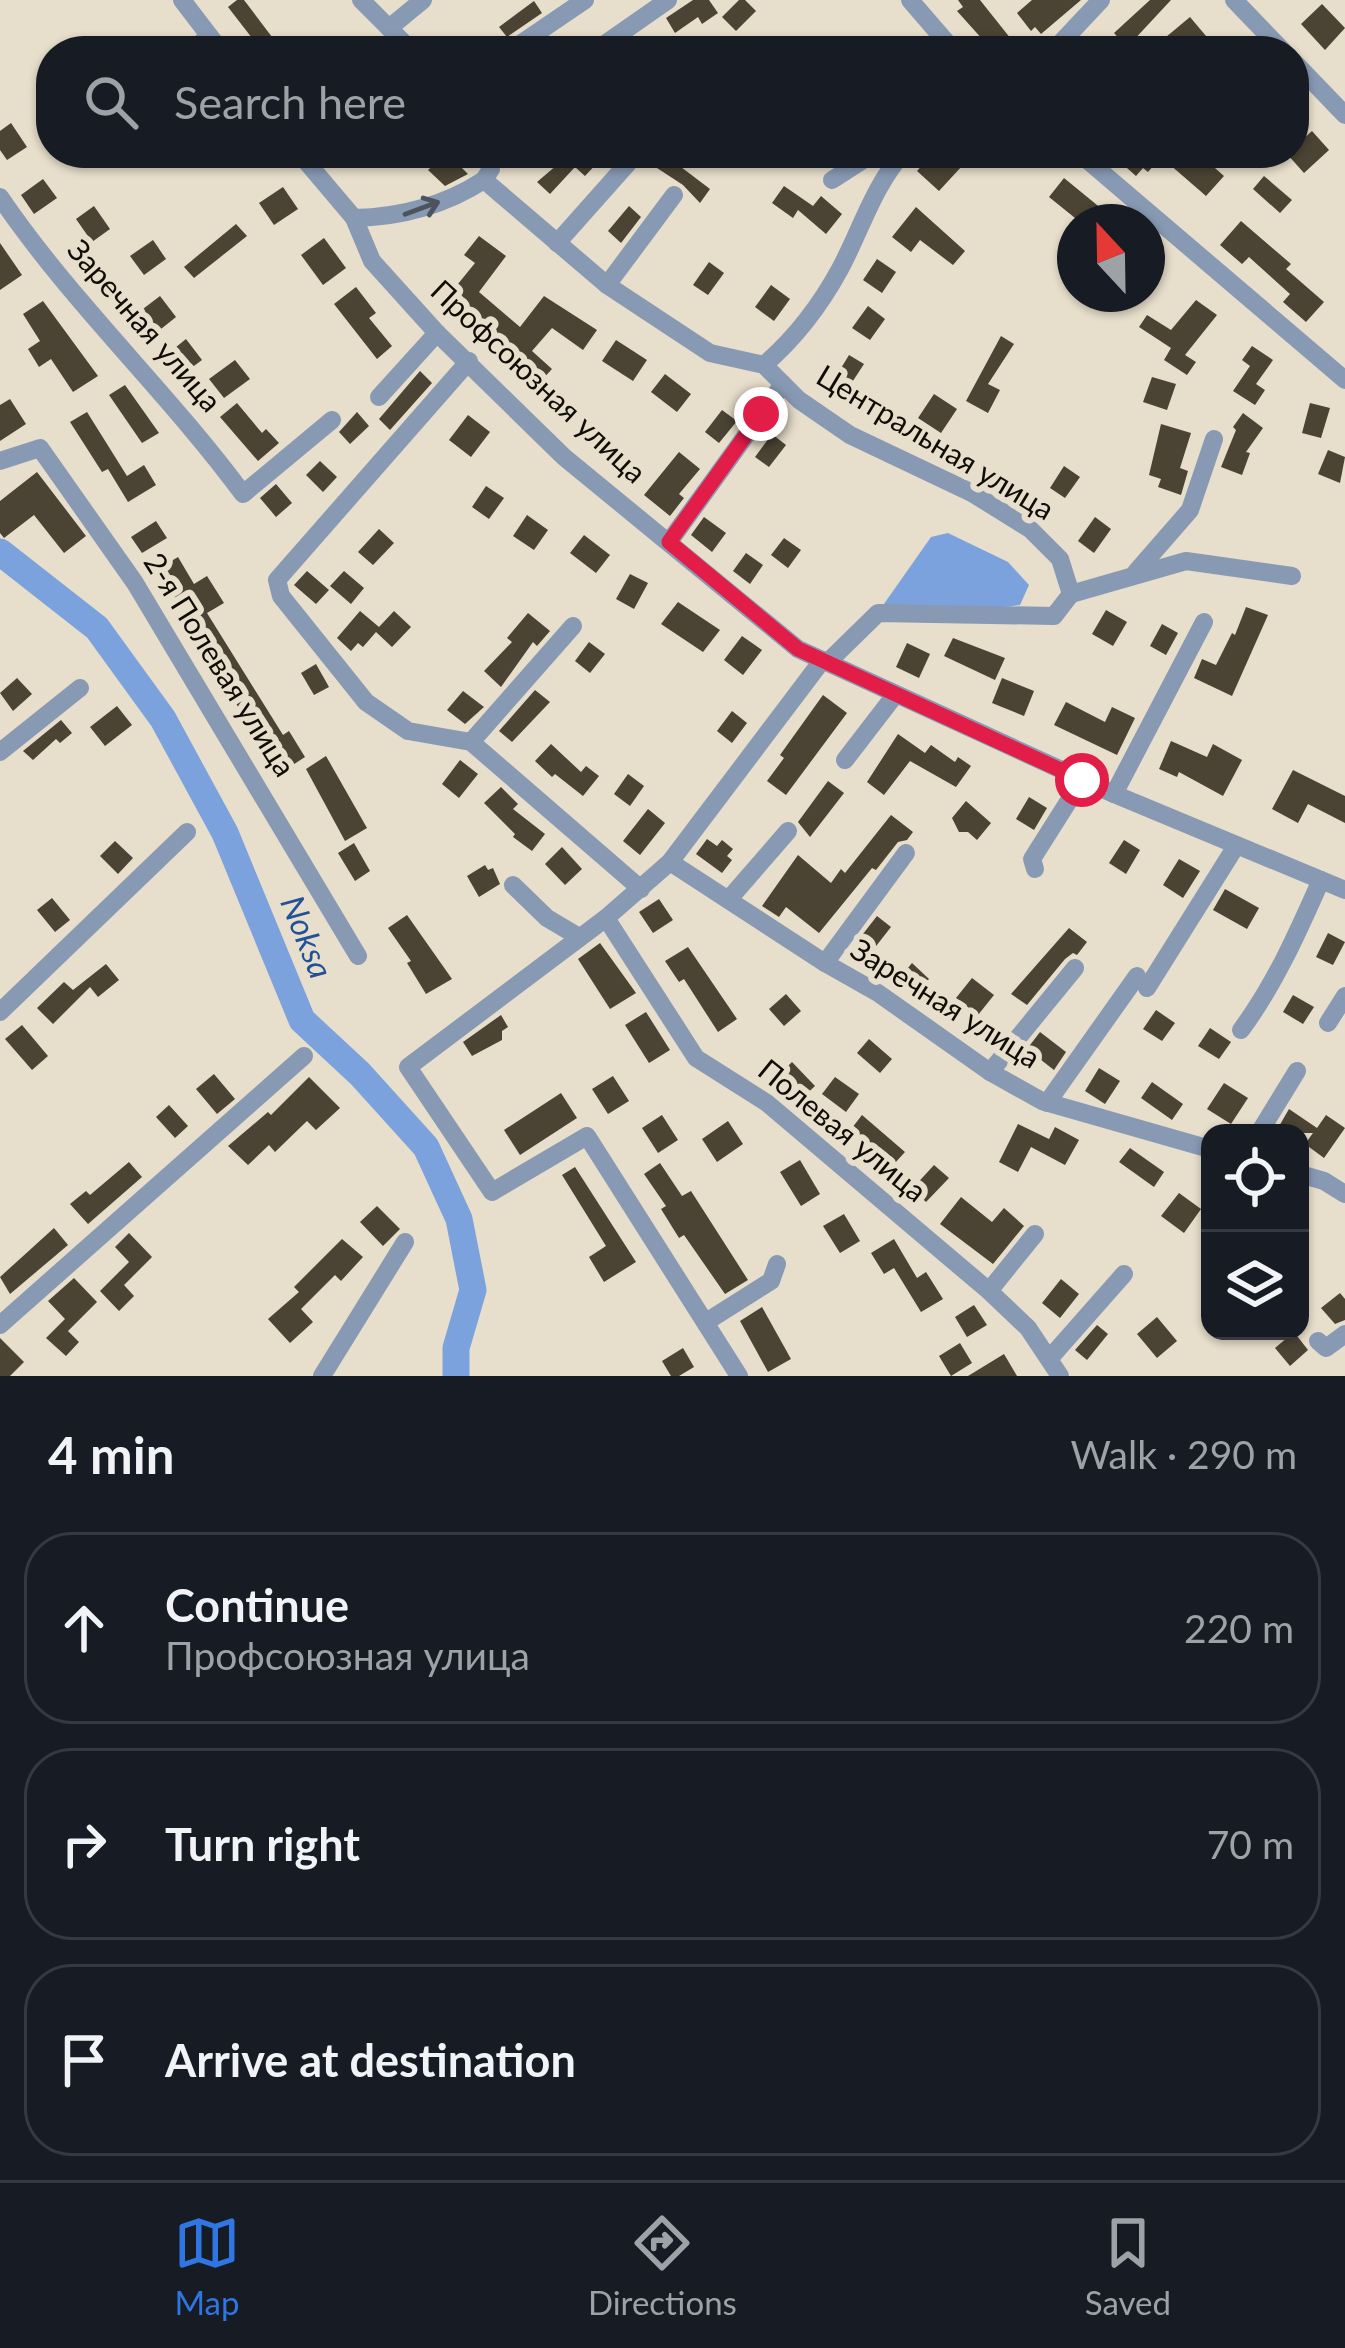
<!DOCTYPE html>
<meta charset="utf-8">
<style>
body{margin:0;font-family:Lato,sans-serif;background:#242831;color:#f1f3f6}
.controls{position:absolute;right:36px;bottom:36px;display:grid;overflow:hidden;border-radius:24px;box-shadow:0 3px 9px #0004}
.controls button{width:108px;height:108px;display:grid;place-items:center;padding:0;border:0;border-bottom:3px solid #363941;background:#171b24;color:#f1f3f6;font:60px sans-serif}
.compass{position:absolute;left:1057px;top:204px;width:108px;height:108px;border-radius:50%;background:#171b24;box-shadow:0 3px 9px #0004;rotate:338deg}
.stop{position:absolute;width:36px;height:36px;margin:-27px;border:9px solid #e11d48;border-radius:50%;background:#fff}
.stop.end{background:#e11d48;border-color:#fff;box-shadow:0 3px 12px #0008}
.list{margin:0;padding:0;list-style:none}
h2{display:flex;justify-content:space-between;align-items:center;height:156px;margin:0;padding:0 48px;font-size:51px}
h2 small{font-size:39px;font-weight:400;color:#9ea1a6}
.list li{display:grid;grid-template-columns:78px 1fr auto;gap:36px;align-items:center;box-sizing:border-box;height:192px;margin:0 24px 24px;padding:0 24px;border:3px solid #363941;border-radius:48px}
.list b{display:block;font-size:45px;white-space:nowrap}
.list p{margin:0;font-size:39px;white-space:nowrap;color:#9ea1a6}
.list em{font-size:39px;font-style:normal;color:#9ea1a6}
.icon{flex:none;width:66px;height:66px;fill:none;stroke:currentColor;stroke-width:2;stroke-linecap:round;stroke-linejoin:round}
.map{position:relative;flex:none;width:1345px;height:1376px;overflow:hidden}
.search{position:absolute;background:#171b24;box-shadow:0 3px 9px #0004;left:36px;right:36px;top:36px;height:132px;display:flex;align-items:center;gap:30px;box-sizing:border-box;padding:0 42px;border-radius:48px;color:#9ea1a6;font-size:45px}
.sheet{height:804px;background:#171b24}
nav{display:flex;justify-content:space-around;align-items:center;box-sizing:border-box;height:168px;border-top:3px solid #363941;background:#171b24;font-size:33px;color:#9ea1a6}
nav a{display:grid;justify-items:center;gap:6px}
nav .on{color:#2f76e2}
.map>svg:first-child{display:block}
.water{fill:#7ca2de}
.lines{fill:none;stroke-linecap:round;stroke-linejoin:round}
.river{stroke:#7ca2de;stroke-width:27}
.building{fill:#4b4434}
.minor{stroke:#8899b3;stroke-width:18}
.oneway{stroke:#4c535d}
.route{stroke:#e11d48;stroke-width:15}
.labels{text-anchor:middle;stroke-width:12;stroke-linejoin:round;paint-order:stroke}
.street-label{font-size:30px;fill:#100d07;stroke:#e7decb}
.water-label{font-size:33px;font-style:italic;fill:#235199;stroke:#e7decb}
</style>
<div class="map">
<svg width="1345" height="1376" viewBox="0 0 1345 1376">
<rect width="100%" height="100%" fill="#e7decb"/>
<path class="water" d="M948,533L1008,562L1029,585L1020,605C970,614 930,599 879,611L931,537Z"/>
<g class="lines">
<path class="river" d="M0,552L97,628L163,719L225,833L302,1020L360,1074L426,1147L459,1219L473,1290L456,1348V1376"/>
</g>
<g class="building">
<path d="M237,0H244L272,37L259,47L228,7Z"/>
<path d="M693,0H709L718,13L702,24L698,17L675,33L666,18Z"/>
<path d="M739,0H745L756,11L736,31L722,17Z"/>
<path d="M958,0H980L1015,44L1005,51H993L957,11L963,7Z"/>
<path d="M1032,0H1081L1041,34L1035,27L1031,31L1017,13Z"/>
<path d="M1150,0H1171L1131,43L1127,38L1122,42L1114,33Z"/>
<path d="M534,1L542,13L507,37L499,27Z"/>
<path d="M1322,4L1345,28L1325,50L1301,24Z"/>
<path d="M1190,17L1206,36L1188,51H1178L1166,37Z"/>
<path d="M11,123L27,147L7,160L0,150V131Z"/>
<path d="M1312,131L1329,150L1304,173L1287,154L1294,153V147Z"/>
<path d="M447,153L468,174L445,186L428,170Z"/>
<path d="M571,153H589L599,161L585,176L575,167L550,194L537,182Z"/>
<path d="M669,153L685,163L681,167L710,189L700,203L683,185L657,168Z"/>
<path d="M933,153H948L962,166L939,191L917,171Z"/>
<path d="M1110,153H1198L1224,176L1206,196L1161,157L1148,172L1143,168L1136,176Z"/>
<path d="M1264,176L1292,200L1280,213L1253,189Z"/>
<path d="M1064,178L1097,205L1119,222H1080L1049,197Z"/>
<path d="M43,179L57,198L34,214L21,195Z"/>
<path d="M784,186L813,206L821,196L842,214L826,234L798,210L793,218L772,203Z"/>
<path d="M283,187L298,209L274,225L259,203Z"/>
<path d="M94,206L110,229L92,242L76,219Z"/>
<path d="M629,206L641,217L621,243L608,231Z"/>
<path d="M916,207L965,251L953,265L920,240L911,252L892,237Z"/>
<path d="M1241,221L1291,264L1286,269L1324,302L1306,322L1283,302L1290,294L1249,257L1242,264L1220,245Z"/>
<path d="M236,224L247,236L194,278L184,267Z"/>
<path d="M479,236L506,256L479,292L520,327L544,296L597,330L583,350L552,328L532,351L552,369L540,382L529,372L533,367L473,319L475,316L449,295L475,263L464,255Z"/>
<path d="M324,238L346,268L323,285L301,255Z"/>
<path d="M153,240L166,259L144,275L130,256Z"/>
<path d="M0,243L22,275L0,290Z"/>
<path d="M877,259L896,272L882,293L863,280Z"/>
<path d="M709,262L724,273L708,295L693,285Z"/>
<path d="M771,285L790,299L774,321L755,307Z"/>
<path d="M356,287L376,313L369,318L392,346L377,359L334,304Z"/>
<path d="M160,296L176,317L156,333L139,312Z"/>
<path d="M1196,300L1217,315L1185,355L1196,362L1187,375L1164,360L1171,348L1139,327L1147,315L1171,330Z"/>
<path d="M43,301L98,376L73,392L51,359L39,367L28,349L40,341L23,314Z"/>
<path d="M868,306L885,319L870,340L852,328Z"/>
<path d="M1001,336L1014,344L988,384L1000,390L988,413L966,401Z"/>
<path d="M186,339L202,360L175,380L160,360Z"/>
<path d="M616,340L647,360L633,381L602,361Z"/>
<path d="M1252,346L1273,360L1256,384L1265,390L1255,405L1233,391L1250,366L1242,360Z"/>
<path d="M849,355L864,364L849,387L835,378Z"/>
<path d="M235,360L250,379L224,398L209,379Z"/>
<path d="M420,371L432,383L390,430L379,419Z"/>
<path d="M665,374L691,394L677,412L651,392Z"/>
<path d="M1152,377L1176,384L1167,410L1143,402Z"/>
<path d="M125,385L159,433L142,443L109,395Z"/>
<path d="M934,394L957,409L941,433L918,418Z"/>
<path d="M10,399L26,424L0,441V405Z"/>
<path d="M237,403L262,433L266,429L279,443L258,461L220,417Z"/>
<path d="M1310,403L1330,408L1321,438L1302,433Z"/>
<path d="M722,410L737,421L719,443L705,432Z"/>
<path d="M87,412L127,476L144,465L156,485L128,502L108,469L102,472L70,422Z"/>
<path d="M357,412L369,426L350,444L339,432Z"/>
<path d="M1243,413L1263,428L1246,452L1250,453L1242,475L1221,467L1236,430L1233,427Z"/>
<path d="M468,415L490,432L471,457L449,440Z"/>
<path d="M1161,424L1191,433L1180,468L1188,471L1181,495L1158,487L1161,479L1149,475Z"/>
<path d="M772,434L786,445L769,467L755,457Z"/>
<path d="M1328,450L1345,457L1340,483L1318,474Z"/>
<path d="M679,452L700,469L679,494L684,498L670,516L644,495Z"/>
<path d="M320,461L337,477L323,492L306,475Z"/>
<path d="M1064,466L1080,477L1065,498L1050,488Z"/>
<path d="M37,472L86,536L64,553L34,515L4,538L0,533V501Z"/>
<path d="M276,484L292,503L276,517L260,498Z"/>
<path d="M486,486L504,498L489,519L472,507Z"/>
<path d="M527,515L548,530L534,550L513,536Z"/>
<path d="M704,517L726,533L712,552L691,535Z"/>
<path d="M1095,517L1111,529L1094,553L1078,541Z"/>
<path d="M156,521L167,538L142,553L131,537Z"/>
<path d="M379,529L394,543L373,565L358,552Z"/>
<path d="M584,535L610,555L596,573L570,553Z"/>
<path d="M784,538L801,550L788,568L771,555Z"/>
<path d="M746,553L763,565L750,584L733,571Z"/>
<path d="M178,557L194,584L207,576L224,603L207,613L283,735L289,731L305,757L285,770L264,735L258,739L196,639L199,637L168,586L164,589L153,572Z"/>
<path d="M307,571L329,590L316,604L294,585Z"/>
<path d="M344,571L364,588L351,604L330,586Z"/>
<path d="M630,574L648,583L634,609L616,599Z"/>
<path d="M678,602L720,630L703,652L661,624Z"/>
<path d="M1246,607L1268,615L1232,696L1194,678L1202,659L1216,665L1232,633L1235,635Z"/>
<path d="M1106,610L1127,622L1113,646L1092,634Z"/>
<path d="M360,611L379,627L394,611L411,627L392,647L376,632L363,647L358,643L351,651L337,638Z"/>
<path d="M528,613L550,631L537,646L533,642L501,687L484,671L512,642L507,638Z"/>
<path d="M1162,624L1178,633L1166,655L1150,646Z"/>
<path d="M742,636L762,650L743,675L724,660Z"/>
<path d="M953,638L1005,658L995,680L944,656Z"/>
<path d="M589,642L605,654L590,673L575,661Z"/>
<path d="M907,643L930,654L919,678L896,667Z"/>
<path d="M316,664L329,687L314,695L301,673Z"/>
<path d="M17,678L32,694L13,711L0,693Z"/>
<path d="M1002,678L1034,691L1024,716L992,703Z"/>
<path d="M535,690L550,702L512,742L499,731Z"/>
<path d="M463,691L484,707L465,724L447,710Z"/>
<path d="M823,695L847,713L786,795L767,781L784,758L780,755Z"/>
<path d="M1066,702L1105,722L1112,707L1135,718L1117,755L1054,725Z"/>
<path d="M117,706L132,725L105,746L90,727Z"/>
<path d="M732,711L747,723L732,743L717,731Z"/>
<path d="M61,720L72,733L60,743L56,739L33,760L23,751Z"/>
<path d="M898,734L925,753L931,745L955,762L958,757L971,766L956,787L910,761L884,795L867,782Z"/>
<path d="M1171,741L1207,757L1213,744L1242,760L1223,796L1179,772L1177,777L1159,769Z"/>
<path d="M551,744L581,772L586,766L599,776L583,796L555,774L552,777L535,761Z"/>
<path d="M326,756L367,828L345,841L306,769Z"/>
<path d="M460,760L478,774L459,798L442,784Z"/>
<path d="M1293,770L1345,796V823L1308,804L1298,823L1272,809Z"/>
<path d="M628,774L644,786L630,806L614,794Z"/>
<path d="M828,781L844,793L810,837L798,822Z"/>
<path d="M501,787L518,804L513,809L545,834L532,851L513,837L515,834L484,803Z"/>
<path d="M1029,797L1047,808L1034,830L1016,819Z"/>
<path d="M966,801L991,823L977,840L968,832H959L952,818Z"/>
<path d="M648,809L665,823L640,855L623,841Z"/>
<path d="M891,815L913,832L907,840L898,842L876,870L872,868L819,933L786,907L779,917L762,906L798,855L831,883L841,869L845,873Z"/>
<path d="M707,839L717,846L722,840L733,849L727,856L732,860L722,873L696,854Z"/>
<path d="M1124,840L1140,850L1126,874L1109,863Z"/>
<path d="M115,841L133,858L118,874L100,856Z"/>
<path d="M354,843L370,871L355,881L338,853Z"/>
<path d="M562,847L582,869L565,885L545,864Z"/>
<path d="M1179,859L1200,871L1183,898L1163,885Z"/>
<path d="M485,865L488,870L493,868L500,884L479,897L467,876Z"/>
<path d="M1225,889L1259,908L1247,929L1213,910Z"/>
<path d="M52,898L70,920L55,932L37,910Z"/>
<path d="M659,899L673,920L653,933L639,912Z"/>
<path d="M407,915L452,979L426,994L407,963L411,961L388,928Z"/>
<path d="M877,916L891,927L873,950L859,939Z"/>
<path d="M1069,928L1087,942L1077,955L1073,953L1065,959L1027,1005L1011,994Z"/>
<path d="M1328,933L1345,942L1333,965L1316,957Z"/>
<path d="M600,943L636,993L610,1009L578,959Z"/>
<path d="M688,947L737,1019L718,1032L684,979L679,982L665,961Z"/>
<path d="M912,963L929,979L915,995L898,980Z"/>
<path d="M106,964L119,980L98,997L90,987L53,1024L37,1008L64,982L73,990Z"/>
<path d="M972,978L994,995L978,1015L956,998Z"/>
<path d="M786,994L801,1011L784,1026L769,1009Z"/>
<path d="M1293,995L1314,1007L1303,1024L1283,1012Z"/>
<path d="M1156,1010L1175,1023L1162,1041L1143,1029Z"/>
<path d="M646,1012L670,1050L649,1063L625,1025Z"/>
<path d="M501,1015L508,1027L502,1031V1040L472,1056L463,1042Z"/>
<path d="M22,1025L48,1056L32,1070L5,1039Z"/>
<path d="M1210,1028L1231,1042L1219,1059L1198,1046Z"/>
<path d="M1040,1032L1066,1052L1054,1070L1027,1049Z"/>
<path d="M869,1039L892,1059L880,1073L857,1053Z"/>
<path d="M792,1062L815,1086L799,1101L776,1078Z"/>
<path d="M1099,1068L1120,1081L1105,1104L1085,1091Z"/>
<path d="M214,1074L235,1099L217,1114L196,1089Z"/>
<path d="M613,1076L629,1101L608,1114L592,1089Z"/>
<path d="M309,1077L340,1108L316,1130L307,1121L275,1152L269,1145L248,1165L228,1146L268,1112L271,1115Z"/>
<path d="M835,1077L859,1094L846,1112L822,1094Z"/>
<path d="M1152,1082L1183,1104L1172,1120L1141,1098Z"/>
<path d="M1224,1083L1248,1098L1231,1124L1207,1109Z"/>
<path d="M561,1093L577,1118L520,1155L504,1130Z"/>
<path d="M169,1105L188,1126L175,1138L156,1117Z"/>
<path d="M1289,1109L1317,1128L1326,1115L1345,1128L1324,1158L1305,1144L1313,1133H1285L1278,1128Z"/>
<path d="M662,1115L678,1140L658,1153L642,1128Z"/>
<path d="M862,1115L905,1152L883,1176L872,1166L881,1157L848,1133Z"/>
<path d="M728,1121L743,1144L717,1162L702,1139Z"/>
<path d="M1018,1124L1049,1139L1055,1127L1079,1140L1065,1165L1031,1147L1018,1172L999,1162Z"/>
<path d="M1130,1148L1164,1172L1154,1187L1119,1162Z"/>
<path d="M800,1160L820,1194L801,1206L780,1172Z"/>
<path d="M129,1162L142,1177L88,1224L70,1204L86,1191L90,1195Z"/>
<path d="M660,1163L682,1196L691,1191L748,1280L725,1294L684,1235L679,1238L661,1209L666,1206L644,1174Z"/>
<path d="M934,1165L949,1178L926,1202L912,1189Z"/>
<path d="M575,1167L636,1262L604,1282L589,1257L606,1246L562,1175Z"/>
<path d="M1179,1193L1201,1209L1184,1233L1161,1216Z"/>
<path d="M961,1197L992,1222L1004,1208L1024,1226L993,1264L940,1224Z"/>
<path d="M377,1206L400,1229L383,1246L360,1222Z"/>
<path d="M844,1214L860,1241L840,1253L823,1226Z"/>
<path d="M54,1228L68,1245L10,1294L0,1277Z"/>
<path d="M129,1233L152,1257L124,1285L134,1296L119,1311L100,1291L129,1262L115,1247Z"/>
<path d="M342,1239L363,1257L341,1281L335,1275L301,1309L313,1322L290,1343L268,1319L299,1292L294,1287Z"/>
<path d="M894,1239L917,1278L926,1272L943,1299L921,1312L894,1268L884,1274L871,1253Z"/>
<path d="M74,1278L97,1302L68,1331L79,1342L66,1356L46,1338L65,1319L48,1301Z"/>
<path d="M1061,1279L1079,1294L1060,1318L1042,1303Z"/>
<path d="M1340,1293L1345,1299V1320L1335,1324L1321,1308Z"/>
<path d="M974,1305L987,1325L967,1337L955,1317Z"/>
<path d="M762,1307L791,1359L768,1372L740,1321Z"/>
<path d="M1157,1317L1177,1341L1157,1358L1137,1334Z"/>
<path d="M1097,1325L1108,1334L1087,1360L1075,1350Z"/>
<path d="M1294,1332L1308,1350L1290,1366L1275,1348Z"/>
<path d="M0,1338L24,1362L10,1376H0Z"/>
<path d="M960,1343L972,1363L951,1376L939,1356Z"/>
<path d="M683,1348L694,1367L679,1376H671L662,1361Z"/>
<path d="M1004,1354L1017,1376H968Z"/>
</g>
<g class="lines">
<g class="minor">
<path d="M182,0L221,51"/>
<path d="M361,0L412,51"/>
<path d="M910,0L954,51"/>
<path d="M1234,0L1283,51"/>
<path d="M389,28L423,0"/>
<path d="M188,51L210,37"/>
<path d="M510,51L585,0"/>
<path d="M595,51L668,0"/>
<path d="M1053,51L1101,0"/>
<path d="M1294,62L1345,115"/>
<path d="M299,153L354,218L372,261L437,333L564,457L798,649L1114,794L1345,890"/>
<path d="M483,153L491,169L484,180"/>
<path d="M1079,153L1345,380"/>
<path d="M484,180L607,285L710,353L764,365L799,400L850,435L972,493L1030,529L1060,559L1071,594L1054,616L878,613L831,659L821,662L670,862L606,918L408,1067L492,1192L587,1136L739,1376"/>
<path d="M832,180L874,153"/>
<path d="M0,197C72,303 167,391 243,494L332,420"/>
<path d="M354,218C401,217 444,206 484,180"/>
<path d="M557,243L637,153"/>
<path d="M607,285L674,195"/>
<path d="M469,361L277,580L281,596L366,702L408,731L471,742L641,889"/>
<path d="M764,365C794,339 821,304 840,269C861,230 873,187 903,153"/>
<path d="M379,397L437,333"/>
<path d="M0,461L40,448L135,583L358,956"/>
<path d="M669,542L783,384"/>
<path d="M1136,572L1190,510L1214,439"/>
<path d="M1071,594L1186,561L1292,576"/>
<path d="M471,742L573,626"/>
<path d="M0,752L80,688"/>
<path d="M845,760L895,695"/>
<path d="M1114,794L1204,622"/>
<path d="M670,862L825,963L878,993L990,1072L1042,1101L1210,1149"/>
<path d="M1035,869L1032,859L1082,780"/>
<path d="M513,885L547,918L579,937"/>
<path d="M729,899L788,831"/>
<path d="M606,918L696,1058L767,1103L989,1291L1028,1328L1060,1376"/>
<path d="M825,963L906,853"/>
<path d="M1147,988L1236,846"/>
<path d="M0,1012L187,832"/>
<path d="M1328,1023L1345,996"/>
<path d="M1241,1030C1275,984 1298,932 1321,880"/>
<path d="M990,1072L1075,968"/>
<path d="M1047,1103L1137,976"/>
<path d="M1259,1133L1297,1071"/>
<path d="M1300,1174L1324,1181L1345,1194"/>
<path d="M989,1291L1035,1234"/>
<path d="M706,1322L771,1281L777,1264"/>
<path d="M0,1325L304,1056"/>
<path d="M1318,1341L1326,1348L1345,1334"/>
<path d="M1049,1359L1124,1274"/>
<path d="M322,1376L405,1242"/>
</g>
</g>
<defs><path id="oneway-shaft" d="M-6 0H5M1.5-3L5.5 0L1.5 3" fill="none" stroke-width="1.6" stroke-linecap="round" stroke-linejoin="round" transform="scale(3)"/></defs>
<use class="oneway" href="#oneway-shaft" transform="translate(422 208) rotate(-20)"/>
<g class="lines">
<path class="route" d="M761,414L669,542L798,649L1082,780"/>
</g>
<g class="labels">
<g class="street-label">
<text transform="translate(144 326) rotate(49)" y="10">Заречная улица</text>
<text transform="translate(538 382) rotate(43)" y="10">Профсоюзная улица</text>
<text transform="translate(935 443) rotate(31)" y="10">Центральная улица</text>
<text transform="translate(219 665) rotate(58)" y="10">2-я Полевая улица</text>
<text transform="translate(945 1004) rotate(32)" y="10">Заречная улица</text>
<text transform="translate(842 1131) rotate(39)" y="10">Полевая улица</text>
</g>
<g class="water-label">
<text transform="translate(307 937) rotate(68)" y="12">Noksa</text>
</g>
</g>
</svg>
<div class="controls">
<button><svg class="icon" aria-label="locate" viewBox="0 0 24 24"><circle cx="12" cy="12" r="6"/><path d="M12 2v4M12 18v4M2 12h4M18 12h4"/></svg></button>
<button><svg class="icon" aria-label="layers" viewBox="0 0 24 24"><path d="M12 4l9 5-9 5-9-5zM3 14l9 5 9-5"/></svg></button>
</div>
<svg class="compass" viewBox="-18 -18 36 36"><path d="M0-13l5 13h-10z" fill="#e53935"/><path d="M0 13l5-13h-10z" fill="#9ea1a6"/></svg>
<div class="stop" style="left:1082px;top:780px"></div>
<div class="stop end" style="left:761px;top:414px"></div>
<div class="search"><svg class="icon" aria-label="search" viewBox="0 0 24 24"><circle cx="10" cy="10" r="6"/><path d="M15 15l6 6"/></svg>Search here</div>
</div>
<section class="sheet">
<h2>4 min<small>Walk · 290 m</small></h2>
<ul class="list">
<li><svg class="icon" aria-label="ahead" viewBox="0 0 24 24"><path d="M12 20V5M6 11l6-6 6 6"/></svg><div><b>Continue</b><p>Профсоюзная улица</p></div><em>220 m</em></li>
<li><svg class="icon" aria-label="right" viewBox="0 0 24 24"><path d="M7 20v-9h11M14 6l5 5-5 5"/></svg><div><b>Turn right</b></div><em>70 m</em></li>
<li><svg class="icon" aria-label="arrive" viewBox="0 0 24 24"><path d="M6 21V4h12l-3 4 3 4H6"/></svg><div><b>Arrive at destination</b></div></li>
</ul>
</section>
<nav>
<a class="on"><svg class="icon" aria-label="map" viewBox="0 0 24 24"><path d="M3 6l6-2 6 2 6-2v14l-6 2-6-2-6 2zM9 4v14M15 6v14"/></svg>Map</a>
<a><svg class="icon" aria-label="directions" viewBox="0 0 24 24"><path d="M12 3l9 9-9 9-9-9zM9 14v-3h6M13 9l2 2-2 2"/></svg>Directions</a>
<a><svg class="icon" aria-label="saved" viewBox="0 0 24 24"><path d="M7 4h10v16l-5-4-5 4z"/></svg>Saved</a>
</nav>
